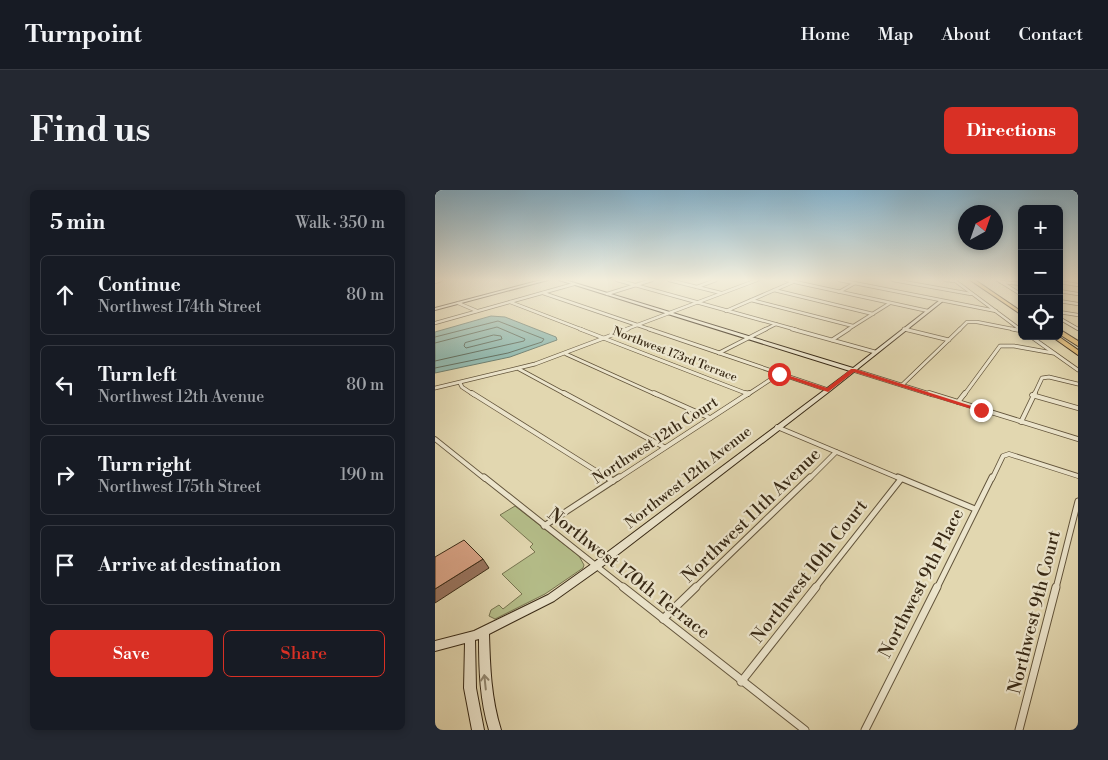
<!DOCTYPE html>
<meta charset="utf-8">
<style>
body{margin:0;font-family:"Libre Bodoni",serif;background:#242831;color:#f1f3f6}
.controls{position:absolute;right:15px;top:15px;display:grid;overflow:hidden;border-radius:8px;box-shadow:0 2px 8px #0003}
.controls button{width:45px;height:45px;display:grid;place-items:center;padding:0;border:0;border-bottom:1px solid #363941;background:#171b24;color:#f1f3f6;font:25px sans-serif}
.compass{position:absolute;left:523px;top:15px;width:45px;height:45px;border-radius:50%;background:#171b24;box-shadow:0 2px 8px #0003;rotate:40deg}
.stop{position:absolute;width:15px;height:15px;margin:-11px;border:4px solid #d93025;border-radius:50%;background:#fff}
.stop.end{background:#d93025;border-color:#fff;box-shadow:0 1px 5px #0008}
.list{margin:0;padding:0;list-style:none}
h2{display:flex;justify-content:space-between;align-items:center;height:65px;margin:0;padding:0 20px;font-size:21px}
h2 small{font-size:16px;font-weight:400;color:#9ea1a6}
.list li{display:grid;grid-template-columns:32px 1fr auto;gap:15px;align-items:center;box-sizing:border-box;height:80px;margin:0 10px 10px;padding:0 10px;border:1px solid #363941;border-radius:8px}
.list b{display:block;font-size:19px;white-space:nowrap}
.list p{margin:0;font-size:16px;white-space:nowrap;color:#9ea1a6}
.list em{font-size:16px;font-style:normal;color:#9ea1a6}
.actions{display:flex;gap:10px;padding:15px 20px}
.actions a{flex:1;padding:11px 0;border:1px solid #d93025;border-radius:8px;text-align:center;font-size:18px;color:#d93025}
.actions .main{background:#d93025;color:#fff}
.icon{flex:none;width:28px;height:28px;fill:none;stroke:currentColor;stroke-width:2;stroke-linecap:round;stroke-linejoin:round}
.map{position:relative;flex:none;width:643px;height:540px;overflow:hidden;border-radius:8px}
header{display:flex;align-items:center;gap:30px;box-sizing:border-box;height:70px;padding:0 25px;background:#171b24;border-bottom:1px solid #363941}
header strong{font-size:24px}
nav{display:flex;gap:28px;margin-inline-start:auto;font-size:18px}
.intro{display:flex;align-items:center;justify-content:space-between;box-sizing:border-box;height:120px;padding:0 30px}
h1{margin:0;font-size:35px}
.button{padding:12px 22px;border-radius:8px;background:#d93025;color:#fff;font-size:18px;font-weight:700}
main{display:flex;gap:30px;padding:0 30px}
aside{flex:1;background:#171b24;border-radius:8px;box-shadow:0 2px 8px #0003}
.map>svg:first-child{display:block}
.green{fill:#b5be8a;stroke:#777450}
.water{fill:#95b9ae;stroke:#708071}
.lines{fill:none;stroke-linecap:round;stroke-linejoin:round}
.shore{stroke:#677262;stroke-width:1}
.street-far4-casing{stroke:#63553c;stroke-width:4}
.street-far3-casing{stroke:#63553c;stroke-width:4.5}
.street-far2-casing{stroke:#63553c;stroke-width:5.5}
.street-far1-casing{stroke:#63553c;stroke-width:7}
.street-casing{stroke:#63553c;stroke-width:9}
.secondary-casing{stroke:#392a16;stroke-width:2}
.highway-casing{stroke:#392a16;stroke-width:2}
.street-far4{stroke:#ece5cc;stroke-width:2.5}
.street-far3{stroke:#ece5cc;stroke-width:3}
.street-far2{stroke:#ece5cc;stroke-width:4}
.street-far1{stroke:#ece5cc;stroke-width:5}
.street{stroke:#ece5cc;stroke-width:7}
.secondary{fill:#ece5cc;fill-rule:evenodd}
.highway{fill:#e1bc78;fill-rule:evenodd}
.shaded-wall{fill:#99745f;stroke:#392a16}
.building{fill:#dba588;stroke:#392a16}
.oneway{stroke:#928871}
.route{fill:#d93025}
.labels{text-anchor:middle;stroke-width:4.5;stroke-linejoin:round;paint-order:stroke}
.far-street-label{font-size:12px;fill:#392a16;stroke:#ece5cc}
.street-label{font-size:15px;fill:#392a16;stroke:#ece5cc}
.near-street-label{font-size:18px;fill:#392a16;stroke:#ece5cc}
</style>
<header>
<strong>Turnpoint</strong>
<nav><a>Home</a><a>Map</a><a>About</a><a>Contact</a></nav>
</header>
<div class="intro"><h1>Find us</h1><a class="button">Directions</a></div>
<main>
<aside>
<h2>5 min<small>Walk · 350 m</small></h2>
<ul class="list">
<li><svg class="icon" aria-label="ahead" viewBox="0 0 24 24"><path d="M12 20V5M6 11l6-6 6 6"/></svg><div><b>Continue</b><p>Northwest 174th Street</p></div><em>80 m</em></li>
<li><svg class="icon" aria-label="left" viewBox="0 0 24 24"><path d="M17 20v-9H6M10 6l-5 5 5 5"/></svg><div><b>Turn left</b><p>Northwest 12th Avenue</p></div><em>80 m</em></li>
<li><svg class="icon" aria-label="right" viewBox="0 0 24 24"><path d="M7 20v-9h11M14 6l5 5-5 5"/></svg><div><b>Turn right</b><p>Northwest 175th Street</p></div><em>190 m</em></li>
<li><svg class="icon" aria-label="arrive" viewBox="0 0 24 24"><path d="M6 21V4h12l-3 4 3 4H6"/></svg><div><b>Arrive at destination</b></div></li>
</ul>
<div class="actions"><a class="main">Save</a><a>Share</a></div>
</aside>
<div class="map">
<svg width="643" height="540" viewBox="0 0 643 540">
<rect width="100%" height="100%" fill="#e2d7b0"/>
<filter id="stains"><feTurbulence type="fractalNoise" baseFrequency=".004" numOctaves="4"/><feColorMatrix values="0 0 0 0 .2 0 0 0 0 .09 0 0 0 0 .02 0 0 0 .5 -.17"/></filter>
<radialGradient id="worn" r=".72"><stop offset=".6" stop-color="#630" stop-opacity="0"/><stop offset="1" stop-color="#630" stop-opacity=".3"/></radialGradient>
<path class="green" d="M80,316L144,366L149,375L148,378L110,404L60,429L54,426L56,420L64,415L68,419L87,404L67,384L100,362L95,357L98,354L65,325Z"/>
<path class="water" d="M56,126L70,127L121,147L122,150L75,167L0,183V142Z"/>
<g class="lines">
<g class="shore">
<path d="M59,145L66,146L67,149L31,158L29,156L30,153Z"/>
<path d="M0,147L63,131L109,149L107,152L73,163L0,178"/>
<path d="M0,153L62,137L90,149L89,151L0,171"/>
</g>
<defs>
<g id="street-far4">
<path d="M182,90L362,140"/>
<path d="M234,90L286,103"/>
<path d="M351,90L493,121"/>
<path d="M404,90L561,121"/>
<path d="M458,90L536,104"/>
<path d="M510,90L520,91"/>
<path d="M519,90L586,140"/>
<path d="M563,90L587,105"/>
<path d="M0,92L6,90"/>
<path d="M566,92L587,94"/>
<path d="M624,92L643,95"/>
<path d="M262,97L281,90"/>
<path d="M339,100L438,124"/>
<path d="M624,101L643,104"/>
<path d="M404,102L420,93"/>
<path d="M108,103L217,140"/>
<path d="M172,104L217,90"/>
<path d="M316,110L418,136"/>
<path d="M624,111L643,114"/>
<path d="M75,112L148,140"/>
<path d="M23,113L42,121"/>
<path d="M291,121L358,92"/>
<path d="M624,122L643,125"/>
<path d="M624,128L643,139"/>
<path d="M0,133L139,94"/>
<path d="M469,139L474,140"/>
<path d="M189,140L322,90"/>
<path d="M329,140L341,134"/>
<path d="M412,140L455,113"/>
<path d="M524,140L532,132H542L583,140"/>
</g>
<g id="street-far3">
<path d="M145,139L313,204"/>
<path d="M214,139L393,200"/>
<path d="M357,139L440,162"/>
<path d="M469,139L514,150"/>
<path d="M577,139L587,141"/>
<path d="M595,146L643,180"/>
<path d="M397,150L414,139"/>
<path d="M284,163L331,139"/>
<path d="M131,164L222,205"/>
<path d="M84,179L132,205"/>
<path d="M418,180L498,205"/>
<path d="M25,193L27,197L39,205"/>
<path d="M467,195L525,139"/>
<path d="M0,198L100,174L193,139"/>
<path d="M312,205L344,184"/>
<path d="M529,205L565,156H579L618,163"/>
<path d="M599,205L607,188L614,187L643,194"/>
</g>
<g id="street-far2">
<path d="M37,203L174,289"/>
<path d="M129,203L229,257"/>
<path d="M219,203L275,228"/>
<path d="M311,203L313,204"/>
<path d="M494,203L643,249"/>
<path d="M597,205L643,218"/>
<path d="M523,212L530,203"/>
<path d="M586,232L600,203"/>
<path d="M342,237L466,289"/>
<path d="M0,249L50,289"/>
<path d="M182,289L314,203"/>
<path d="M374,289L401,262"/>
<path d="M557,289L568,266L574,264L643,286"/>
</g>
<g id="street-far1">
<path d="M49,287L189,398"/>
<path d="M172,287L178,291"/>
<path d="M463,287L540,319"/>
<path d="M109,336L184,287"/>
<path d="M260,398L375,287"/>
<path d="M380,398L466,289"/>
<path d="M502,398L557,287"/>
<path d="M621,398L643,311"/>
</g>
<g id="street">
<path d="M188,397L370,540"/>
<path d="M228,429L261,397"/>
<path d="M306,492L381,397"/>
<path d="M430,540L502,397"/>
<path d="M584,540L621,397"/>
</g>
<g id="secondary">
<path d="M106,90H113L0,120V118Z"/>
<path d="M124,90H130L418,178L505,110L508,111L395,201L164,379L119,411L54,444C55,477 56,508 66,540H54C45,510 44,480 44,449L40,450L41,498L49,540H37L29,498L30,453L0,461V451L39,441L113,405L158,373L415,181Z"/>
</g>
<g id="highway">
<path d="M535,90H540L587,122V125Z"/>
<path d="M624,139L643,151V156L624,144Z"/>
<path d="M616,146H623L643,160V165Z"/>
</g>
</defs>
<use href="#street-far4" class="street-far4-casing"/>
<use href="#street-far3" class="street-far3-casing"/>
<use href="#street-far2" class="street-far2-casing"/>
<use href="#street-far1" class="street-far1-casing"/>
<use href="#street" class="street-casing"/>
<use href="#secondary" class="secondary-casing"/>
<use href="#highway" class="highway-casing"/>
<use href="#street-far4" class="street-far4"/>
<use href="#street-far3" class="street-far3"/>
<use href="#street-far2" class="street-far2"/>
<use href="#street-far1" class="street-far1"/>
<use href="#street" class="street"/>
<use href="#secondary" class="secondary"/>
<use href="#highway" class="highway"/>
</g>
<path class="shaded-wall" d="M48,369L54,378L0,413V399Z"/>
<path class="building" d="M29,350L48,369L0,399V367Z"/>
<defs><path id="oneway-shaft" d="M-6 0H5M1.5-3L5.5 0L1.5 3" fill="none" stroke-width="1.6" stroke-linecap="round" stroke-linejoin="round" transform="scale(1.25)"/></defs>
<use class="oneway" href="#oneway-shaft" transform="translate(50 492) rotate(-96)"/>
<linearGradient id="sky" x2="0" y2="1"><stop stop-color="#87b6d1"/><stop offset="0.54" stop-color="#f2eddb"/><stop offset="1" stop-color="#f2eddb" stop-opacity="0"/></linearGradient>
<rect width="643" height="166" fill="url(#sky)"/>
<path class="route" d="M416,179H420L549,220L543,221L419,182L393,202L341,184L346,183L392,198Z"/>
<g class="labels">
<g class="far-street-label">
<text transform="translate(240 164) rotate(21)" y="4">Northwest 173rd Terrace</text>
</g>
<g class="street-label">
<text transform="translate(220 250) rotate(-33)" y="5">Northwest 12th Court</text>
<text transform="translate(253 287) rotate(-38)" y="5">Northwest 12th Avenue</text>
</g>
<g class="near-street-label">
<text transform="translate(316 325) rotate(-44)" y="6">Northwest 11th Avenue</text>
<text transform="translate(374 381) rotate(-52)" y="6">Northwest 10th Court</text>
<text transform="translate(194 383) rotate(38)" y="6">Northwest 170th Terrace</text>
<text transform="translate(486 393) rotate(-63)" y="6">Northwest 9th Place</text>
<text transform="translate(599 422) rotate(-76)" y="6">Northwest 9th Court</text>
</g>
</g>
<rect width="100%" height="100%" filter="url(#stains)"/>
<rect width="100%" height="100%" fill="url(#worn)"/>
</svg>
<div class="controls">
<button>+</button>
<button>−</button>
<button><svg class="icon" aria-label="locate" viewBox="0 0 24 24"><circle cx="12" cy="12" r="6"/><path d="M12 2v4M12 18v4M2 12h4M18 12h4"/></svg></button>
</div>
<svg class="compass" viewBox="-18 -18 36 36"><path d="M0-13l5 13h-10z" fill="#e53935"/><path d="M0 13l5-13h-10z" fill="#9ea1a6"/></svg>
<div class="stop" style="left:344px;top:184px"></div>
<div class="stop end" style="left:546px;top:220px"></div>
</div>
</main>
